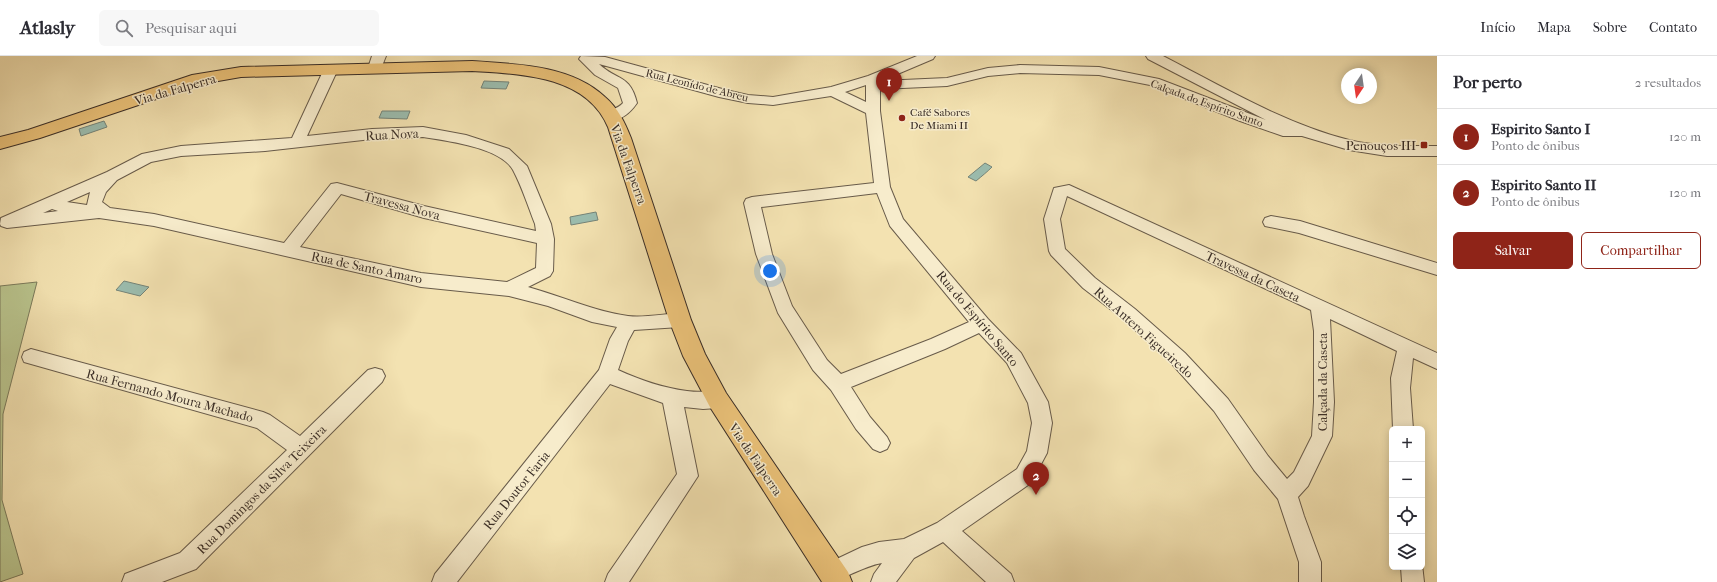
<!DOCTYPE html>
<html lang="pt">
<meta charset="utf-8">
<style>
body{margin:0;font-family:"IM FELL French Canon",serif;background:#f7f7f7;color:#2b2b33}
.controls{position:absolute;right:12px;bottom:12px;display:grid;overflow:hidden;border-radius:6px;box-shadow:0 2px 10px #0003}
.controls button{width:36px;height:36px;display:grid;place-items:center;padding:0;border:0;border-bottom:1px solid #e1e1e2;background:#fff;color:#2b2b33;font:20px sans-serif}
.compass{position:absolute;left:1341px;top:12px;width:36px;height:36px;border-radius:50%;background:#fff;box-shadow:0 2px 10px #0003;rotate:193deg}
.you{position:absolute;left:770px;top:215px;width:14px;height:14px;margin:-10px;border:3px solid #fff;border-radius:50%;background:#1a73e8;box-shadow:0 0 0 6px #1a73e833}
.badge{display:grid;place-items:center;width:26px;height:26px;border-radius:50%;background:#8f2418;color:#fff;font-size:13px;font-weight:700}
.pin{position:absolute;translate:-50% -33px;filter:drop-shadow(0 1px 2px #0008)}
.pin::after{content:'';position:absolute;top:21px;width:14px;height:12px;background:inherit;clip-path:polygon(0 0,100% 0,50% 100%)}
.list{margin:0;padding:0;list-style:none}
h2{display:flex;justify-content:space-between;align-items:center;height:52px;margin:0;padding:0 16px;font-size:17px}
h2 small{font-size:13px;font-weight:400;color:#7c7c81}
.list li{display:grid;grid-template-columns:26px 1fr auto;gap:12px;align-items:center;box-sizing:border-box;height:56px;padding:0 16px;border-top:1px solid #e1e1e2}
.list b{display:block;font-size:15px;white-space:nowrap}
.list p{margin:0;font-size:13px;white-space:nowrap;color:#7c7c81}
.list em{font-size:13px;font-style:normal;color:#7c7c81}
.actions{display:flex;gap:8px;padding:12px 16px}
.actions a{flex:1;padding:9px 0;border:1px solid #8f2418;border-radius:6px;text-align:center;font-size:14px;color:#8f2418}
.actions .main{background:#8f2418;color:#fff}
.icon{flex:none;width:22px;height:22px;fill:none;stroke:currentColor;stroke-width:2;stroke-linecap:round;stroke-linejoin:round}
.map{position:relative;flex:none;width:1437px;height:526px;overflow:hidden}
header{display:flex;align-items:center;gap:24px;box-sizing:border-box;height:56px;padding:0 20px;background:#fff;border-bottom:1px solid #e1e1e2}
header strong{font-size:19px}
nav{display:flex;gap:22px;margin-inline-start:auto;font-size:14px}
.search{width:280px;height:36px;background:#f7f7f7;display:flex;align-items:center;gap:10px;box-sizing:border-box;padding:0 14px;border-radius:6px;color:#7c7c81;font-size:15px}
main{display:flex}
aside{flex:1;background:#fff}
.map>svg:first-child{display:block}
.green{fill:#b9c48d;stroke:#7a795a}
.water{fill:#9bbdaf;stroke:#748479}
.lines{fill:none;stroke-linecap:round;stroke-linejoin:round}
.minor-casing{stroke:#685b4a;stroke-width:2}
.major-casing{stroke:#3a2e27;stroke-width:2}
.minor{fill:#f7eccc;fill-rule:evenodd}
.major{fill:#eac178;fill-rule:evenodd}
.poi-dot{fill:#8f2418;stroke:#f7eccc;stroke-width:1.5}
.labels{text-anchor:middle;stroke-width:3;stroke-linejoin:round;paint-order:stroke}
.far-street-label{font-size:11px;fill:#3a2e27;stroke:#f7eccc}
.far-poi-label{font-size:11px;fill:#3a2e27;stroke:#f7eccc;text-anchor:start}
.street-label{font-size:13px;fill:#3a2e27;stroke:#f7eccc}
.poi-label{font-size:13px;fill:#3a2e27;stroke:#f7eccc;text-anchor:end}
</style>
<header>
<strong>Atlasly</strong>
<div class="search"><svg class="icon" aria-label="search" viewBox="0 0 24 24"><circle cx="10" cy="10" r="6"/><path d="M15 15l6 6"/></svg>Pesquisar aqui</div>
<nav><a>Início</a><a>Mapa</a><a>Sobre</a><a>Contato</a></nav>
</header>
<main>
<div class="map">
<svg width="1437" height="526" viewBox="0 0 1437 526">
<rect width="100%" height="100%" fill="#f3e2b1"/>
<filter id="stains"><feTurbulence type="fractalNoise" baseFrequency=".005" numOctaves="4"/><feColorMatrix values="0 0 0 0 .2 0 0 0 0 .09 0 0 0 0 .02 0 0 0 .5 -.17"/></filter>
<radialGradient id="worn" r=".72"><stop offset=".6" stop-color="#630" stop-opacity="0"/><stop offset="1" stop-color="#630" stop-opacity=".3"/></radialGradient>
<path class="green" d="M37,226L3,358L2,444L23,518L0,526V230Z"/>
<g class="water">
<path d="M484,25L509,26L506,33L481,32Z"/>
<path d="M382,55H410L407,63L379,62Z"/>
<path d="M104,65L107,71L81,80L79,73Z"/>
<path d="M985,107L992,111C987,116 982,120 976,125L968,121Z"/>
<path d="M596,156L598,164L571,169L570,161Z"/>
<path d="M124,225L149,231L140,240L116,234Z"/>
</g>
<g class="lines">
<defs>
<g id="minor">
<path d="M372,0H386L380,15H370L368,12Z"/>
<path d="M581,0L605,1L726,34L748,39L773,41L831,31L868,20L917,0H935L933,3L881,25L947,22L988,12L1020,9L1099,11L1159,23L1266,64L1148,3L1146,0H1163C1223,31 1283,67 1349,84C1378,91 1408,90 1437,90V100H1387L1349,94L1302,80H1283L1240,65L1150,29L1099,19L1020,17L988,20L947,30L880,33V55L890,131L903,163L988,263L1021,297L1048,346L1052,367L1047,397L1031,427L962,475L1011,518L1014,526H986L943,486L914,502L896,526H871L874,518L882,507C863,510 841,526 824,525L821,517L824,509L862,491L879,486L904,483L937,467L1017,413L1027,395L1032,367L1028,347L1007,307L979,277L945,293L851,331L870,361L887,381L890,387L887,393L880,396L873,393L856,373L831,334L813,314L778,257L756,198L744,147L746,143L752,141L874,127L866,57L831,40L773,49L748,47L719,41L599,8C617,25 630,18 637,47C630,57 620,67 606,63L604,60C608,53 617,54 623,47L618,32L595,19L579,3ZM866,29V46L845,36ZM877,137L890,170L969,266L931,283L841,318L827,304L792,250L772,198L761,151Z"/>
<path d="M331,9L336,10L338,13L307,80L372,73L423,71L466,79L509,93L527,110L551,168L554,183L553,215L550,220L528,231C561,240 593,255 628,260C644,262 663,258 680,257L686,259L689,264L686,269L680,271L634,274L628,285L618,314C640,324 663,332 687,335C700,337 713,334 725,338L728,344L725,350L718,352L703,353L684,351L698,420L629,526H605L608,518L677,418L663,347L610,328L457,526H432L435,518L599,314L610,283L617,271L592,266L548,250L509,240L421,231L154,170L99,162L7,172L1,170L0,168L1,162L107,116L142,98L181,90L292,82L324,13L326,10ZM423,81C447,85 500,91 513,114C522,131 528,150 535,168L536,175L424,150L337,127L331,128L284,187L154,158L110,152L102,146L106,136L117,124L151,106L181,100L265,95L372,83ZM90,136L87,149L67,146ZM341,138L424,162L537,187L536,212L507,226L421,217L300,191ZM52,153L58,155L43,157Z"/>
<path d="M1069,129L1437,297V313L1413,302L1410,332L1413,373H1393L1391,322L1397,295L1330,263L1334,346L1332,380L1308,430L1298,441L1304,460L1321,506V526H1299V506L1278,443L1254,414L1214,355L1171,307L1123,263L1083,232L1051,199L1049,195L1044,163L1054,132ZM1067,140L1311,254L1314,275V346L1312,380L1294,416L1287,423L1268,400L1228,343L1185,297L1135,253L1095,222L1065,193L1060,163Z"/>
<path d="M1271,160L1300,165L1437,207V219L1299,177L1265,170L1263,166L1265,162Z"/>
<path d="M31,293L263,356L270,359L300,380L368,314L375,312L382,314L385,320L382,326L196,513L162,526H122L125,518L180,497L287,394L257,372L24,306L22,301L24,296Z"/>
<path d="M1422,508L1424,526H1402L1401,511H1422Z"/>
</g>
<path id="major" d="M472,5C516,8 571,9 605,41C618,52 625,67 631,82L691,264L705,298L726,337L848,516L852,526H822L710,351L683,300L669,264L608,71C586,19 520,18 472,15L241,21L201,28L40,82L0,93V81L28,74L192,19L241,11Z"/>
</defs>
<use href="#minor" class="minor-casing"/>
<use href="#major" class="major-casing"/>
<use href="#minor" class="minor"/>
<use href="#major" class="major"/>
</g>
<g class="poi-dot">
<circle cx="902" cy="62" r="4"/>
<rect x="1420" y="85" width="8" height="8" rx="2"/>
</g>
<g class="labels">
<g class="far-street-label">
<text transform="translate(697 29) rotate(14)" y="4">Rua Leonído de Abreu</text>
<text transform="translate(1207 47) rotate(20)" y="4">Calçada do Espírito Santo</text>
</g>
<g class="far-poi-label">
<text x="910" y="60">Café Sabores<tspan x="910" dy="13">De Miami II</tspan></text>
</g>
<g class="street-label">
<text transform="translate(175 33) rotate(-16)" y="5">Via da Falperra</text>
<text transform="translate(392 78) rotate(-3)" y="5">Rua Nova</text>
<text transform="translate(629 108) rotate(70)" y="5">Via da Falperra</text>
<text transform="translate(402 149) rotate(15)" y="5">Travessa Nova</text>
<text transform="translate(367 211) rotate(12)" y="5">Rua de Santo Amaro</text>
<text transform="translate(1253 220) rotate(25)" y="5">Travessa da Caseta</text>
<text transform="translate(978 262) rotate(50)" y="5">Rua do Espírito Santo</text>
<text transform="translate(1144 276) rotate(42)" y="5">Rua Antero Figueiredo</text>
<text transform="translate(1322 326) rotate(-90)" y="5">Calçada da Caseta</text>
<text transform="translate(170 339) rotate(15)" y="5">Rua Fernando Moura Machado</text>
<text transform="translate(756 403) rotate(56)" y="5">Via da Falperra</text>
<text transform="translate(261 433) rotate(-45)" y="5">Rua Domingos da Silva Teixeira</text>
<text transform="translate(516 434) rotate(-51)" y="5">Rua Doutor Faria</text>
</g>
<g class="poi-label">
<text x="1416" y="94">Penouços III</text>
</g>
</g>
<rect width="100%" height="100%" filter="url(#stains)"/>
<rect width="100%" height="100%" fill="url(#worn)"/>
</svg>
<div class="controls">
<button>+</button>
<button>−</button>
<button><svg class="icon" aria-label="locate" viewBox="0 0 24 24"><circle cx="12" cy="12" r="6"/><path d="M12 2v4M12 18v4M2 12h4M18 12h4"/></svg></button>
<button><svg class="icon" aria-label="layers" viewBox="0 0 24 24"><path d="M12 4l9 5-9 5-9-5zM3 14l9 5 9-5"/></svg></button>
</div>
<svg class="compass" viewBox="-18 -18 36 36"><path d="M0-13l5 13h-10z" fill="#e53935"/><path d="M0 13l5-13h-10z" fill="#7c7c81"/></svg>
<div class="you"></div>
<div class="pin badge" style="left:889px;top:45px">1</div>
<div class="pin badge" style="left:1036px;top:439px">2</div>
</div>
<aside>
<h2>Por perto<small>2 resultados</small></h2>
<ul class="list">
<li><span class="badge">1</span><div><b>Espirito Santo I</b><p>Ponto de ônibus</p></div><em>120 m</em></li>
<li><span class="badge">2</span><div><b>Espirito Santo II</b><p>Ponto de ônibus</p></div><em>120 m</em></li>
</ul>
<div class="actions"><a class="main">Salvar</a><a>Compartilhar</a></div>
</aside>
</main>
